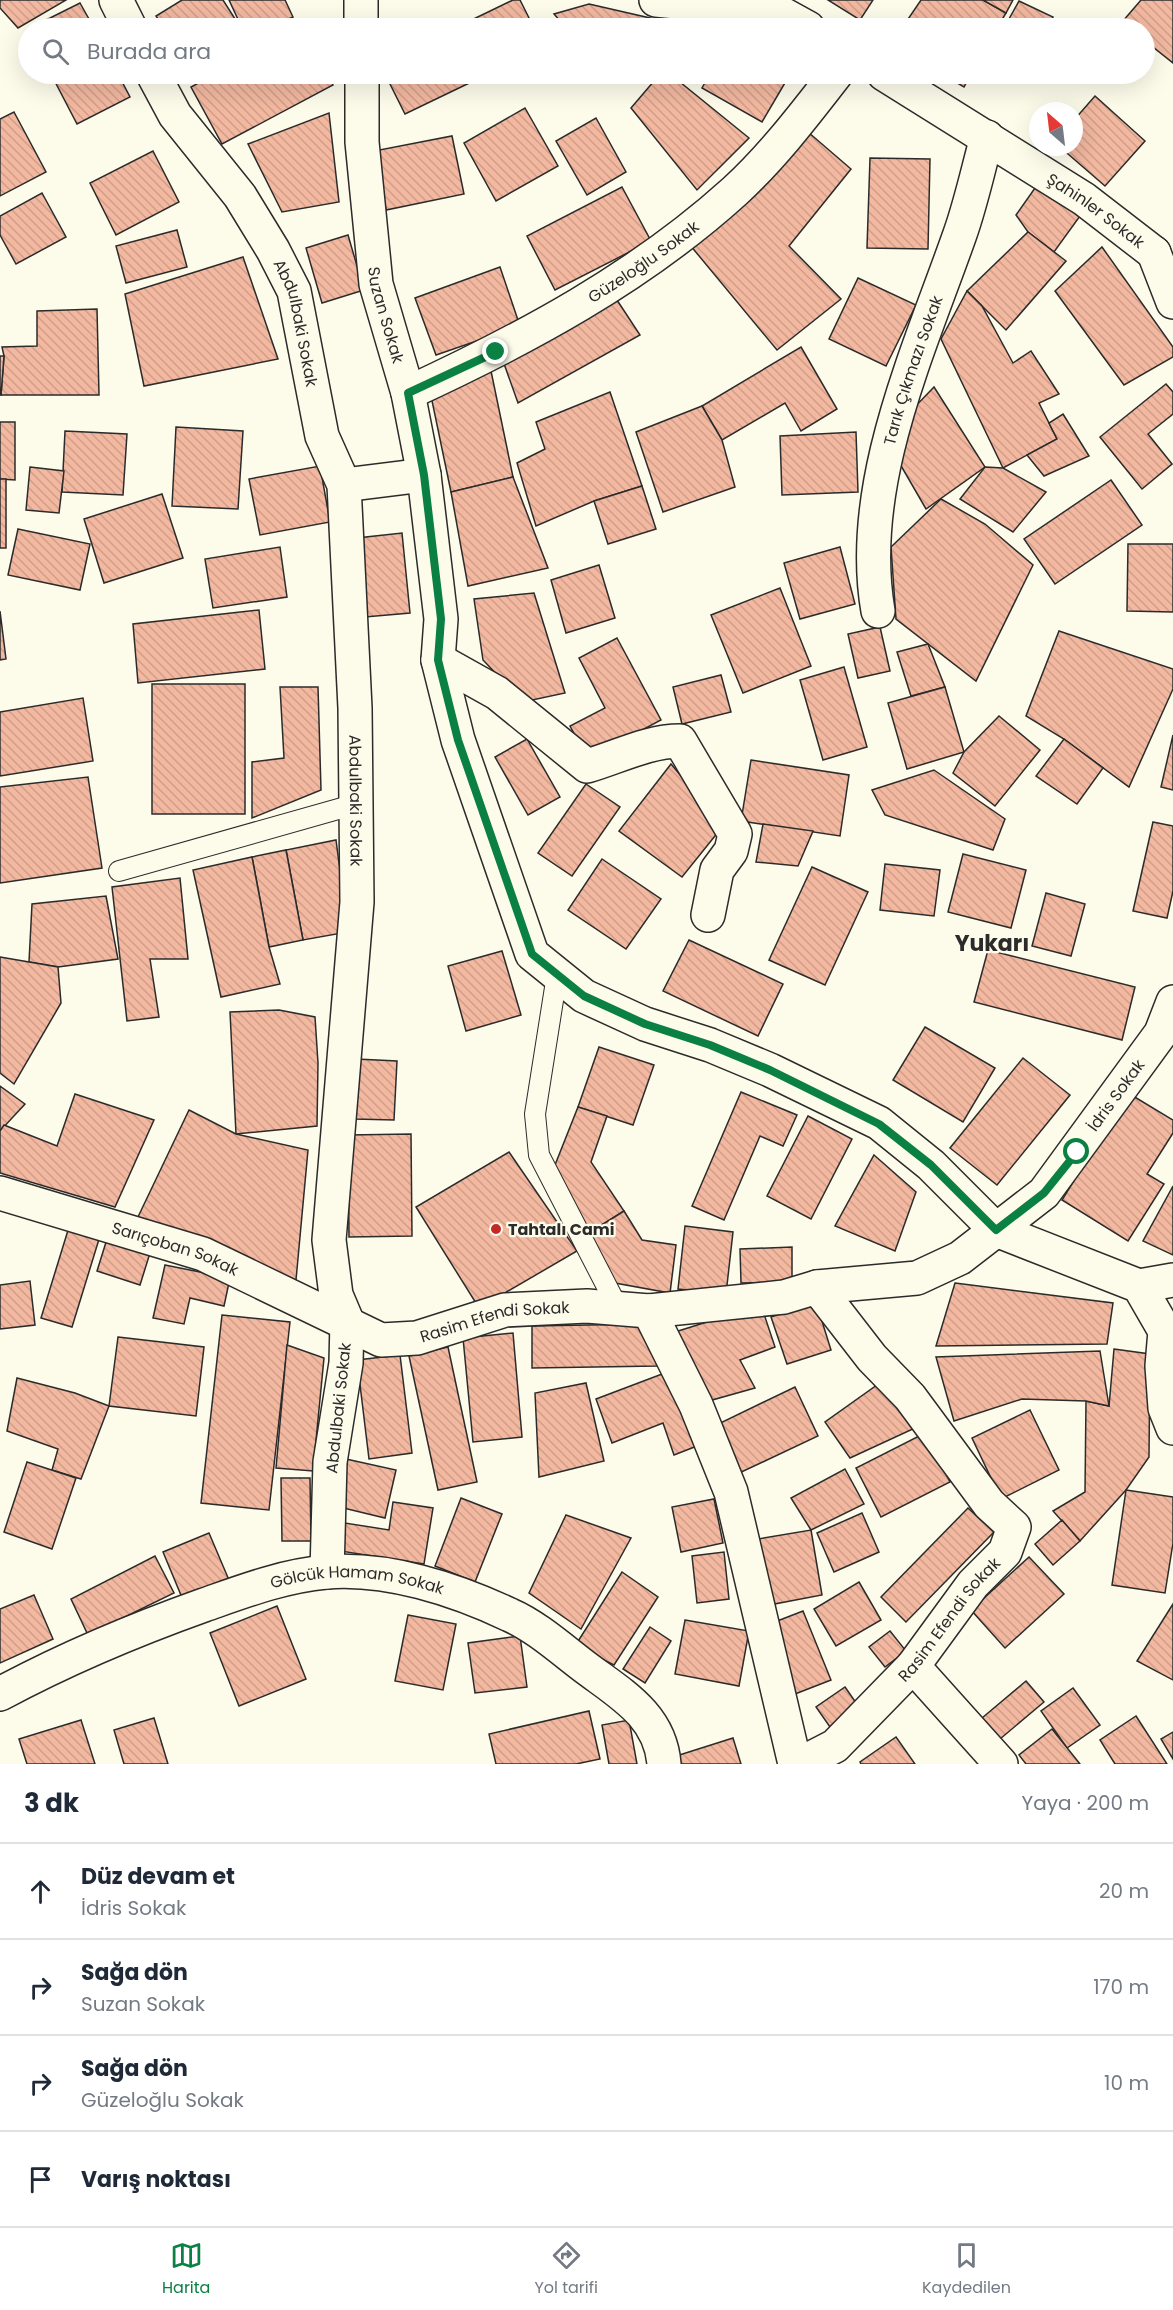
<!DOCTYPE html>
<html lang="tr">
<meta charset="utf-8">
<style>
body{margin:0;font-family:Poppins,sans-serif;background:#f6f6f7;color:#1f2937}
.compass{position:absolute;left:1029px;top:102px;width:54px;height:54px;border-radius:50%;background:#fff;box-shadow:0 6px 24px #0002;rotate:332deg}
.stop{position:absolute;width:18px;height:18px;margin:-14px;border:4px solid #0b8043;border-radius:50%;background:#fff}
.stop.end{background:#0b8043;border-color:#fff;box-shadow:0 2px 6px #0008}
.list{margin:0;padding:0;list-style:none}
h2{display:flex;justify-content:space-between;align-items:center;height:78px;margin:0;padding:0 24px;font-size:26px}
h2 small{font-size:20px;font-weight:400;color:#747a83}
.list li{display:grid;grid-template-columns:39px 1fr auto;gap:18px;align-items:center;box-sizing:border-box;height:96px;padding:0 24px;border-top:2px solid #e0e1e3}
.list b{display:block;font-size:22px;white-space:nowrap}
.list p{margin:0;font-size:20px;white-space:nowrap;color:#747a83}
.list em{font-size:20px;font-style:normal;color:#747a83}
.icon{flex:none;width:33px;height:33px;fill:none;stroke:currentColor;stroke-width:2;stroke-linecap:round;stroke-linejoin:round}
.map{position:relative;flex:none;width:1173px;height:1764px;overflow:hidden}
.search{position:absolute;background:#fff;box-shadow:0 6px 24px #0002;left:18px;right:18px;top:18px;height:66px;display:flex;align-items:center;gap:15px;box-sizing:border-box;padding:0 21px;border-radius:33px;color:#747a83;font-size:22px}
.sheet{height:462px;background:#fff}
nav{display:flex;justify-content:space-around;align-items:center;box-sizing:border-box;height:84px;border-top:2px solid #e0e1e3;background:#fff;font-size:16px;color:#747a83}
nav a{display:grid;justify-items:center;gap:3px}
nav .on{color:#0b8043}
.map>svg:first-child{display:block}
.building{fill:url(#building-back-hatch);stroke:#2b2b2b;stroke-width:1.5}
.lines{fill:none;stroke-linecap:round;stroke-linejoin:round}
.lane-casing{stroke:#2b2b2b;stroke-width:22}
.street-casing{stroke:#2b2b2b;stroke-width:36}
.lane{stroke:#fdfbea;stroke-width:20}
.street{stroke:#fdfbea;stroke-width:33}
.route{stroke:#0b8043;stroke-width:8}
.poi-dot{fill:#c62828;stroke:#fdfbea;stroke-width:2}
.labels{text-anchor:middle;stroke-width:4.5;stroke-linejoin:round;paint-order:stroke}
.street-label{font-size:16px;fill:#2b2b2b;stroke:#fdfbea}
.poi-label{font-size:16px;font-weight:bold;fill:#2b2b2b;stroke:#fdfbea;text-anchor:start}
.district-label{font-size:22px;font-weight:bold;fill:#2b2b2b;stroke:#fdfbea}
</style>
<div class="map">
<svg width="1173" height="1764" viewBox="0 0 1173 1764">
<defs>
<pattern id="building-back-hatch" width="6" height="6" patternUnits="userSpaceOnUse" patternTransform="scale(1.5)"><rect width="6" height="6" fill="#f2b8a0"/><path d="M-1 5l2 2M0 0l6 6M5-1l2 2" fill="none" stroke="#d09e8a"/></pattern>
</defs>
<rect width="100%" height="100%" fill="#fdfbea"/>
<g class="building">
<path d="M0,0H66L18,28L0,8Z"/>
<path d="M182,0H223L237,22L226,28H164L156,16Z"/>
<path d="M229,0H285L293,17L268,28H242Z"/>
<path d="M513,0H520L534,28H455Z"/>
<path d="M828,0H873L860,20Z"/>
<path d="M921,0H983L1006,13L997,28H902Z"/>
<path d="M983,0H1013L1006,13Z"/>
<path d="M1141,0H1173V63L1144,40V28H1131L1123,21Z"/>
<path d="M1019,1L1053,17L1047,28H1004Z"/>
<path d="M80,3L94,28H30Z"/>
<path d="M589,4L685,26L683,28H566L554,14Z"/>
<path d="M51,74H118L130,97L77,124Z"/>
<path d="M215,74H327L333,85L222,144L191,87Z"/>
<path d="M385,74H488L405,114Z"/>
<path d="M660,74H670L749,138L697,190L631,108Z"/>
<path d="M710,74H785L789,76L762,122L702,88Z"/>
<path d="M942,74H971L964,87Z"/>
<path d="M1095,96L1145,141L1105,186L1060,147H1074V120Z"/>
<path d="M525,108L558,166L496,201L464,143Z"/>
<path d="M14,112L46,172L0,196V119Z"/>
<path d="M329,113L339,202L282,212L248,144Z"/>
<path d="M596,118L626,172L587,195L556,141Z"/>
<path d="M808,132L851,169L789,246L841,299L777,350L690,245Z"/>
<path d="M452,136L464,194L386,210L374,151Z"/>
<path d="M153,151L179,202L116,235L90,183Z"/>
<path d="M870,158L930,159L928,249L867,248Z"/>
<path d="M622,187L651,241L555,290L527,236Z"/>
<path d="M1035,188L1080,216L1054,252L1028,232L1016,215Z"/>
<path d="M42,193L66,237L16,264L0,235V216Z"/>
<path d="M177,230L187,267L126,283L116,246Z"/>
<path d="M1028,232L1066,261L1006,330L967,291Z"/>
<path d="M348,235L364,290L322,303L306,248Z"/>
<path d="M1102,247L1173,347V357L1124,385L1055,291Z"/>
<path d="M243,257L278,359L144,386L125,294Z"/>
<path d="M500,267L520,326L436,355L415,298Z"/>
<path d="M858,278L916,305L886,366L829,339Z"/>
<path d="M967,291L982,306L1013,363L1031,351L1059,394L1039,403L1057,439L1003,468L941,339Z"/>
<path d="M615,297L640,335L518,403L502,358Z"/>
<path d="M97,309L99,395H1L4,356L2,347L37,346V311Z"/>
<path d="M801,347L837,409L801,431L785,403L722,440L702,406Z"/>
<path d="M0,356H4L1,395H0Z"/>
<path d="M491,371L513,477L451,492L431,396Z"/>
<path d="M1166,384L1173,392V414L1148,434L1172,464L1142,489L1100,437Z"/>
<path d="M934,387L985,467L926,509L900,464L908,414Z"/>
<path d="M610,392L642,486L594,501L536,526L517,463L545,449L536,422Z"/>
<path d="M702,406L722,440L735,487L663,512L636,432Z"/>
<path d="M1063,414L1089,456L1044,476L1027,455L1057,439L1049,423Z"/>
<path d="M0,422H15V480L0,479Z"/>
<path d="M176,427L243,431L238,509L172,506Z"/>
<path d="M65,431L127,434L123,495L62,492Z"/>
<path d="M856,432L858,492L782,495L780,436Z"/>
<path d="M320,466L330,522L260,535L249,479Z"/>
<path d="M30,467L64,471L59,513L26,510Z"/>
<path d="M985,467L1003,468L1046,492L1013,532L960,499Z"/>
<path d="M513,477L548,568L468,586L451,492Z"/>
<rect x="0" y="479" width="6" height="69"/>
<path d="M1111,480L1142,525L1055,584L1024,539Z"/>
<path d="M642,486L656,529L608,544L594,501Z"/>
<path d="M162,494L183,558L104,583L84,519Z"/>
<path d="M941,499L985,524L1033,565L976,681L896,619L891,547Z"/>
<path d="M18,529L90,544L80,590L8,575Z"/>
<path d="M402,533L410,613L365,617L357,538Z"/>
<path d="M1128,544H1173V612L1127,611Z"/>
<path d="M280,547L287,597L213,608L205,559Z"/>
<path d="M840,547L855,604L800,619L784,563Z"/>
<path d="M599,565L615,618L566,633L551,580Z"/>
<path d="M780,588L811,666L743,693L711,615Z"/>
<path d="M534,593L565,693L523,702L483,660L474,599Z"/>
<path d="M259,610L265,669L138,683L133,624Z"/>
<path d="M0,611L6,659L0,660Z"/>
<path d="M880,627L890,671L858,678L848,634Z"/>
<path d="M1059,631L1173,669V689L1129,787L1064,739L1026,716Z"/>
<path d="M617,638L661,720L588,759L570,726L605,708L579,658Z"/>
<path d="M928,644L945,687L911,696L897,652Z"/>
<path d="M844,667L867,747L823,760L800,680Z"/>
<path d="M721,675L731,712L682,724L673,687Z"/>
<rect x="152" y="684" width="93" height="130"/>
<path d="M280,687H318L321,790L252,818V762L284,758Z"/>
<path d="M945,687L964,752L907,769L888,703Z"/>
<path d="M83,698L93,761L0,776V712Z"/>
<path d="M999,716L1040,750L995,806L953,773L964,752Z"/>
<path d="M1173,735V790L1161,787Z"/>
<path d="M527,739L560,797L528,815L495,757Z"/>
<path d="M1064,739L1103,768L1077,804L1036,776Z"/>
<path d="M751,760L849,775L840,836L741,821Z"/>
<path d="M671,764L723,826L682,877L619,831Z"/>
<path d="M934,770L1005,819L993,850L885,815L872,790Z"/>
<path d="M88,777L102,868L0,883V787Z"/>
<path d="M586,784L620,807L572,876L538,853Z"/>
<path d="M1153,822L1173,826V891L1167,918L1133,911Z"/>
<path d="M763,824L813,831L798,866L756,862Z"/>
<path d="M336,840L348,932L303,940L286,850Z"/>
<path d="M286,850L303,940L269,947L252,857Z"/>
<path d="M963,854L1026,870L1011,928L948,912Z"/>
<path d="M252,857L269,947L280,984L221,997L193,870Z"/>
<path d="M602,859L661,899L626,949L568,910Z"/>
<path d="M885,864L940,870L934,916L880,910Z"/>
<path d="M812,867L868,892L825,985L769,960Z"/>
<path d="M180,878L188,959H150L159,1017L127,1021L112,887Z"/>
<path d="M1046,893L1085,904L1071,956L1032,946Z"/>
<path d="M106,896L118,959L58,967L29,962L32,904Z"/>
<path d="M689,940L783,984L758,1036L663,991Z"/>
<path d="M988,950L1135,987L1122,1040L974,1002Z"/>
<path d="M502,951L521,1015L466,1031L448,966Z"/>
<path d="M0,957L58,967L61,1003L14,1084L0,1073Z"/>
<path d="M279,1010L315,1017L318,1063L317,1126L236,1134L230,1012Z"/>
<path d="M925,1027L995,1068L963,1122L893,1080Z"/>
<path d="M599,1047L654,1065L633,1125L578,1107Z"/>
<path d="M1023,1058L1070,1095L997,1185L950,1148Z"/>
<path d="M356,1059L397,1061L394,1120L354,1119Z"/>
<path d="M0,1086L25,1104L0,1131Z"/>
<path d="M741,1092L797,1115L783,1146L760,1136L724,1220L692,1206Z"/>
<path d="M1128,1093L1173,1120V1133L1147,1174L1164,1184L1128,1241L1062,1200Z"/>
<path d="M75,1094L154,1120L115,1207L0,1173V1131L4,1125L57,1146Z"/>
<path d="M578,1107L607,1116L591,1162L624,1211L589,1233L555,1165Z"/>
<path d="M189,1110L236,1134L308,1150L296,1280L137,1219Z"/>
<path d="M808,1116L852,1139L811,1219L767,1196Z"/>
<path d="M411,1134L412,1236L349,1237L348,1135Z"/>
<path d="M509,1152L577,1251L479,1308L416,1207Z"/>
<path d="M874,1155L916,1192L895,1251L835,1226Z"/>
<path d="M1173,1186V1255L1143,1241Z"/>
<path d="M624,1211L642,1240L676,1245L670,1293L615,1283L589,1233Z"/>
<path d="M685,1226L733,1232L726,1294L678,1289Z"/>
<path d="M69,1227L100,1236L72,1327L41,1318Z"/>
<path d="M107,1239L150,1253L140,1285L97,1271Z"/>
<path d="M792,1247V1282L741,1283L740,1249Z"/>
<path d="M165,1265L230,1278L224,1306L190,1298L184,1324L153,1318Z"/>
<path d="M30,1281L35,1325L0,1329V1285Z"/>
<path d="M955,1283L1113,1303L1107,1344L936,1346Z"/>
<path d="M816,1302L831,1350L787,1364L771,1317Z"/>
<path d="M761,1305L775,1347L740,1360L755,1388L705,1402L675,1332Z"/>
<path d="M222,1315L290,1322L269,1510L201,1503Z"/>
<path d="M645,1324L657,1366L532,1368V1326Z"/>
<path d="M513,1333L522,1437L473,1442L463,1338Z"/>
<path d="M118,1337L204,1347L196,1416L109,1406Z"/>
<path d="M287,1345L324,1358L313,1471L276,1468Z"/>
<path d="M448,1347L477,1482L438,1490L409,1356Z"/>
<path d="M1114,1349L1150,1354L1149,1457L1126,1490L1080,1541L1053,1511L1085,1492L1086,1401L1109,1406Z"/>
<path d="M1100,1351L1109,1406L1086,1401L1022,1399L954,1421L936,1357Z"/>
<path d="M400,1355L412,1453L369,1459L357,1360Z"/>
<path d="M670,1371L697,1446L674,1455L663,1423L612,1443L596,1399Z"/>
<path d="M17,1378L75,1393L109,1406L81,1479L52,1470L58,1449L7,1431Z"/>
<path d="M586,1383L604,1461L539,1477L535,1393Z"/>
<path d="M877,1385L915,1428L850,1458L825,1422Z"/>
<path d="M795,1387L818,1436L735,1475L712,1427Z"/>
<path d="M1030,1410L1059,1470L1001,1499L972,1438Z"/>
<path d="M925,1433L950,1482L881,1517L856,1468Z"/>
<path d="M346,1459L396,1470L385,1518L335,1506Z"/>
<path d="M27,1462L76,1478L52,1549L4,1532Z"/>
<path d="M845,1469L864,1504L811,1530L791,1498Z"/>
<path d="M281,1478H310L311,1541H282Z"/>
<path d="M1126,1490L1173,1497V1543L1165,1593L1112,1585Z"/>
<path d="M461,1498L502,1514L475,1582L435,1566Z"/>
<path d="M714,1499L723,1543L681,1552L672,1507Z"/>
<path d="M393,1502L433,1508L424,1564L340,1551L345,1523L389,1530Z"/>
<path d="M968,1508L994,1532L906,1622L881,1597Z"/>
<path d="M862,1513L879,1552L834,1572L817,1533Z"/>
<path d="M566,1515L631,1538L581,1629L529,1593Z"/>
<path d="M1062,1520L1080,1541L1053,1565L1035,1544Z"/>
<path d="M811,1530L822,1595L769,1605L758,1539Z"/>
<path d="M209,1533L229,1580L183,1600L163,1552Z"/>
<path d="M724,1552L729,1599L697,1603L692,1556Z"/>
<path d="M155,1556L174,1593L88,1635L71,1599Z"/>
<path d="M1029,1557L1064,1594L1005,1648L971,1610Z"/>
<path d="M622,1572L658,1597L614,1665L575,1646Z"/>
<path d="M859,1582L881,1620L836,1646L814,1609Z"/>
<path d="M34,1595L53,1639L0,1663V1609Z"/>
<path d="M1173,1604V1680L1137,1661Z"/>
<path d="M277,1606L306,1679L239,1706L210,1633Z"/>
<path d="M803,1611L831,1680L795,1694L767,1625Z"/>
<path d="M408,1615L456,1624L443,1690L395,1681Z"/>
<path d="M685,1620L749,1631L739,1686L675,1674Z"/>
<path d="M650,1627L671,1641L645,1683L623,1669Z"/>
<path d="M890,1631L906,1651L885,1667L869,1647Z"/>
<path d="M520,1636L527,1687L475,1693L468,1643Z"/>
<path d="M1026,1681L1044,1702L1000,1739L982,1718Z"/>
<path d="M845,1687L859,1707L830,1727L816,1707Z"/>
<path d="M1073,1688L1100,1725L1067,1748L1041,1711Z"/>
<path d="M589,1711L600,1759L576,1764H496L489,1734Z"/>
<path d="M1136,1716L1167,1764H1115L1100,1740Z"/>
<path d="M154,1718L168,1764H124L114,1730Z"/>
<path d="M81,1720L95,1764H27L19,1739Z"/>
<path d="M629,1720L637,1764H609L602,1725Z"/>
<path d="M1052,1729L1080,1764H1026L1019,1755Z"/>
<path d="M1173,1732V1759L1161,1739Z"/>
<path d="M896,1737L915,1764H861L860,1762Z"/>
<path d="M733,1738L741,1764H675L673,1757Z"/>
</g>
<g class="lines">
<defs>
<g id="lane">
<path d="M119,871L356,804"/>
<path d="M557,975L535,1114L539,1155L618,1308"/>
</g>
<g id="street">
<path d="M116,0L130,28"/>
<path d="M361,0V28"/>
<path d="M656,0L779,12L808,28"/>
<path id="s1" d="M153,74L175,115L240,196L273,250L294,291L322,436L344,485L355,708L357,902L329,1240L336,1295L347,1321L346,1363L330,1462L327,1572"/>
<path id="s2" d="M362,74V142L376,284L408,393L424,475L441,619L438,660L458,740L532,954L584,996L645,1024L710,1045L770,1070L879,1123L931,1165L996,1230L1139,1286L1165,1331L1162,1366L1165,1408L1173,1428"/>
<path id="s3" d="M884,74L1084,199L1154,253"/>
<path d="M1154,253L1173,302"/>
<path id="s4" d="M408,393C525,339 639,278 735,191C773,156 805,114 836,74"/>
<path d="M344,485L424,475"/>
<path id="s5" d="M878,611C856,485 919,351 960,234C971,203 978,170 987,137"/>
<path d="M438,660L497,693L587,766C618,757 648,741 680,741L735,834L731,851L717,870L708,915"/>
<path id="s6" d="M0,1193L203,1254L381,1340L417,1338L505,1310L587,1306L649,1311L784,1297L817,1287L917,1278L960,1258L1044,1193L1161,1033L1173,1002"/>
<path d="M1139,1286L1173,1280"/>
<path d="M649,1311L696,1405L731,1492L795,1764"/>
<path d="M913,1666L1001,1764"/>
<path id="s7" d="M0,1694C65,1659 134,1630 204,1605C244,1591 283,1576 326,1572C387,1567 455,1589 510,1615C535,1626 559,1647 581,1664C617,1692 660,1713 664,1764"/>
<path id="s8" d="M800,1764L835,1746L913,1666L973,1584L1005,1552L1014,1527L989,1504L910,1397L872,1358L817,1287"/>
</g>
</defs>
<use href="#lane" class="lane-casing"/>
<use href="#street" class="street-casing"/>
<use href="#lane" class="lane"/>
<use href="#street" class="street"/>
</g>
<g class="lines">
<path class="route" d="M496,352L408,393L424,475L441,619L438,660L458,740L532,954L584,996L645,1024L710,1045L770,1070L879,1124L931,1165L996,1230L1044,1193L1077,1152"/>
</g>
<circle class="poi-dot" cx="496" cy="1229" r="6"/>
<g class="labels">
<g class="street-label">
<text dy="6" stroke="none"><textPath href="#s3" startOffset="252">Şahinler Sokak</textPath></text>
<text dy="6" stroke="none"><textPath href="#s4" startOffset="270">Güzeloğlu Sokak</textPath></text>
<text dy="6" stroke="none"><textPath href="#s2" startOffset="243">Suzan Sokak</textPath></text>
<text dy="6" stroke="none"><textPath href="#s1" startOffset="291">Abdulbaki Sokak</textPath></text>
<text dy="6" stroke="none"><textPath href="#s5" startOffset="246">Tarık Çıkmazı Sokak</textPath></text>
<text dy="6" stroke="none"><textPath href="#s1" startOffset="777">Abdulbaki Sokak</textPath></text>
<text dy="6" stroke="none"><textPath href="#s6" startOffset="1228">İdris Sokak</textPath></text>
<text dy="6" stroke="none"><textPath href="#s6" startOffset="184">Sarıçoban Sokak</textPath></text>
<text dy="6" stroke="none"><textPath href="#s6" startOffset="526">Rasim Efendi Sokak</textPath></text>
<text transform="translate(338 1408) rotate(-84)" y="6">Abdulbaki Sokak</text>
<text dy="6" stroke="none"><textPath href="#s7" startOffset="381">Gölcük Hamam Sokak</textPath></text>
<text dy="6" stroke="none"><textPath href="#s8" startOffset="210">Rasim Efendi Sokak</textPath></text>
</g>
<g class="poi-label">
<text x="508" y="1235">Tahtalı Cami</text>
</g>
<g class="district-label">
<text x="992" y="951">Yukarı</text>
</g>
</g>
</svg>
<svg class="compass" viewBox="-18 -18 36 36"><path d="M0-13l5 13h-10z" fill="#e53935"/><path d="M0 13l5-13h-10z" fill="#747a83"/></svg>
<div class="stop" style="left:1077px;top:1152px"></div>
<div class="stop end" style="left:496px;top:352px"></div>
<div class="search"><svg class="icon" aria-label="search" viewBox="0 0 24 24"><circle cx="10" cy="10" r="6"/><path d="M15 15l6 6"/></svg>Burada ara</div>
</div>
<section class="sheet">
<h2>3 dk<small>Yaya · 200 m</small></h2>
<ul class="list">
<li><svg class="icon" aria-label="ahead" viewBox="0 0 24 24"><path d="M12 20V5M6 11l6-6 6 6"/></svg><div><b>Düz devam et</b><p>İdris Sokak</p></div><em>20 m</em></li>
<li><svg class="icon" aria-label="right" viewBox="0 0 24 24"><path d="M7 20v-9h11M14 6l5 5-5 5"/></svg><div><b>Sağa dön</b><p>Suzan Sokak</p></div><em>170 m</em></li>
<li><svg class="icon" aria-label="right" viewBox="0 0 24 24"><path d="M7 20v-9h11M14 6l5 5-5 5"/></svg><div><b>Sağa dön</b><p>Güzeloğlu Sokak</p></div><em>10 m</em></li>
<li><svg class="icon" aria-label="arrive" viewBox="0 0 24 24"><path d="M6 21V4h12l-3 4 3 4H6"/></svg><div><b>Varış noktası</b></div></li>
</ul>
</section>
<nav>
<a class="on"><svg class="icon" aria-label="map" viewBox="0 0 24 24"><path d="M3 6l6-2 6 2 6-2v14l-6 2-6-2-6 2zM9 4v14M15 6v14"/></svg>Harita</a>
<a><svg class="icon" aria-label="directions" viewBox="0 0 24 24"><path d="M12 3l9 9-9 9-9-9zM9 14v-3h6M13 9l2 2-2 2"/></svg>Yol tarifi</a>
<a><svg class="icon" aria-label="saved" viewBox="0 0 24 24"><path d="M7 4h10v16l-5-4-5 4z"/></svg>Kaydedilen</a>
</nav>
